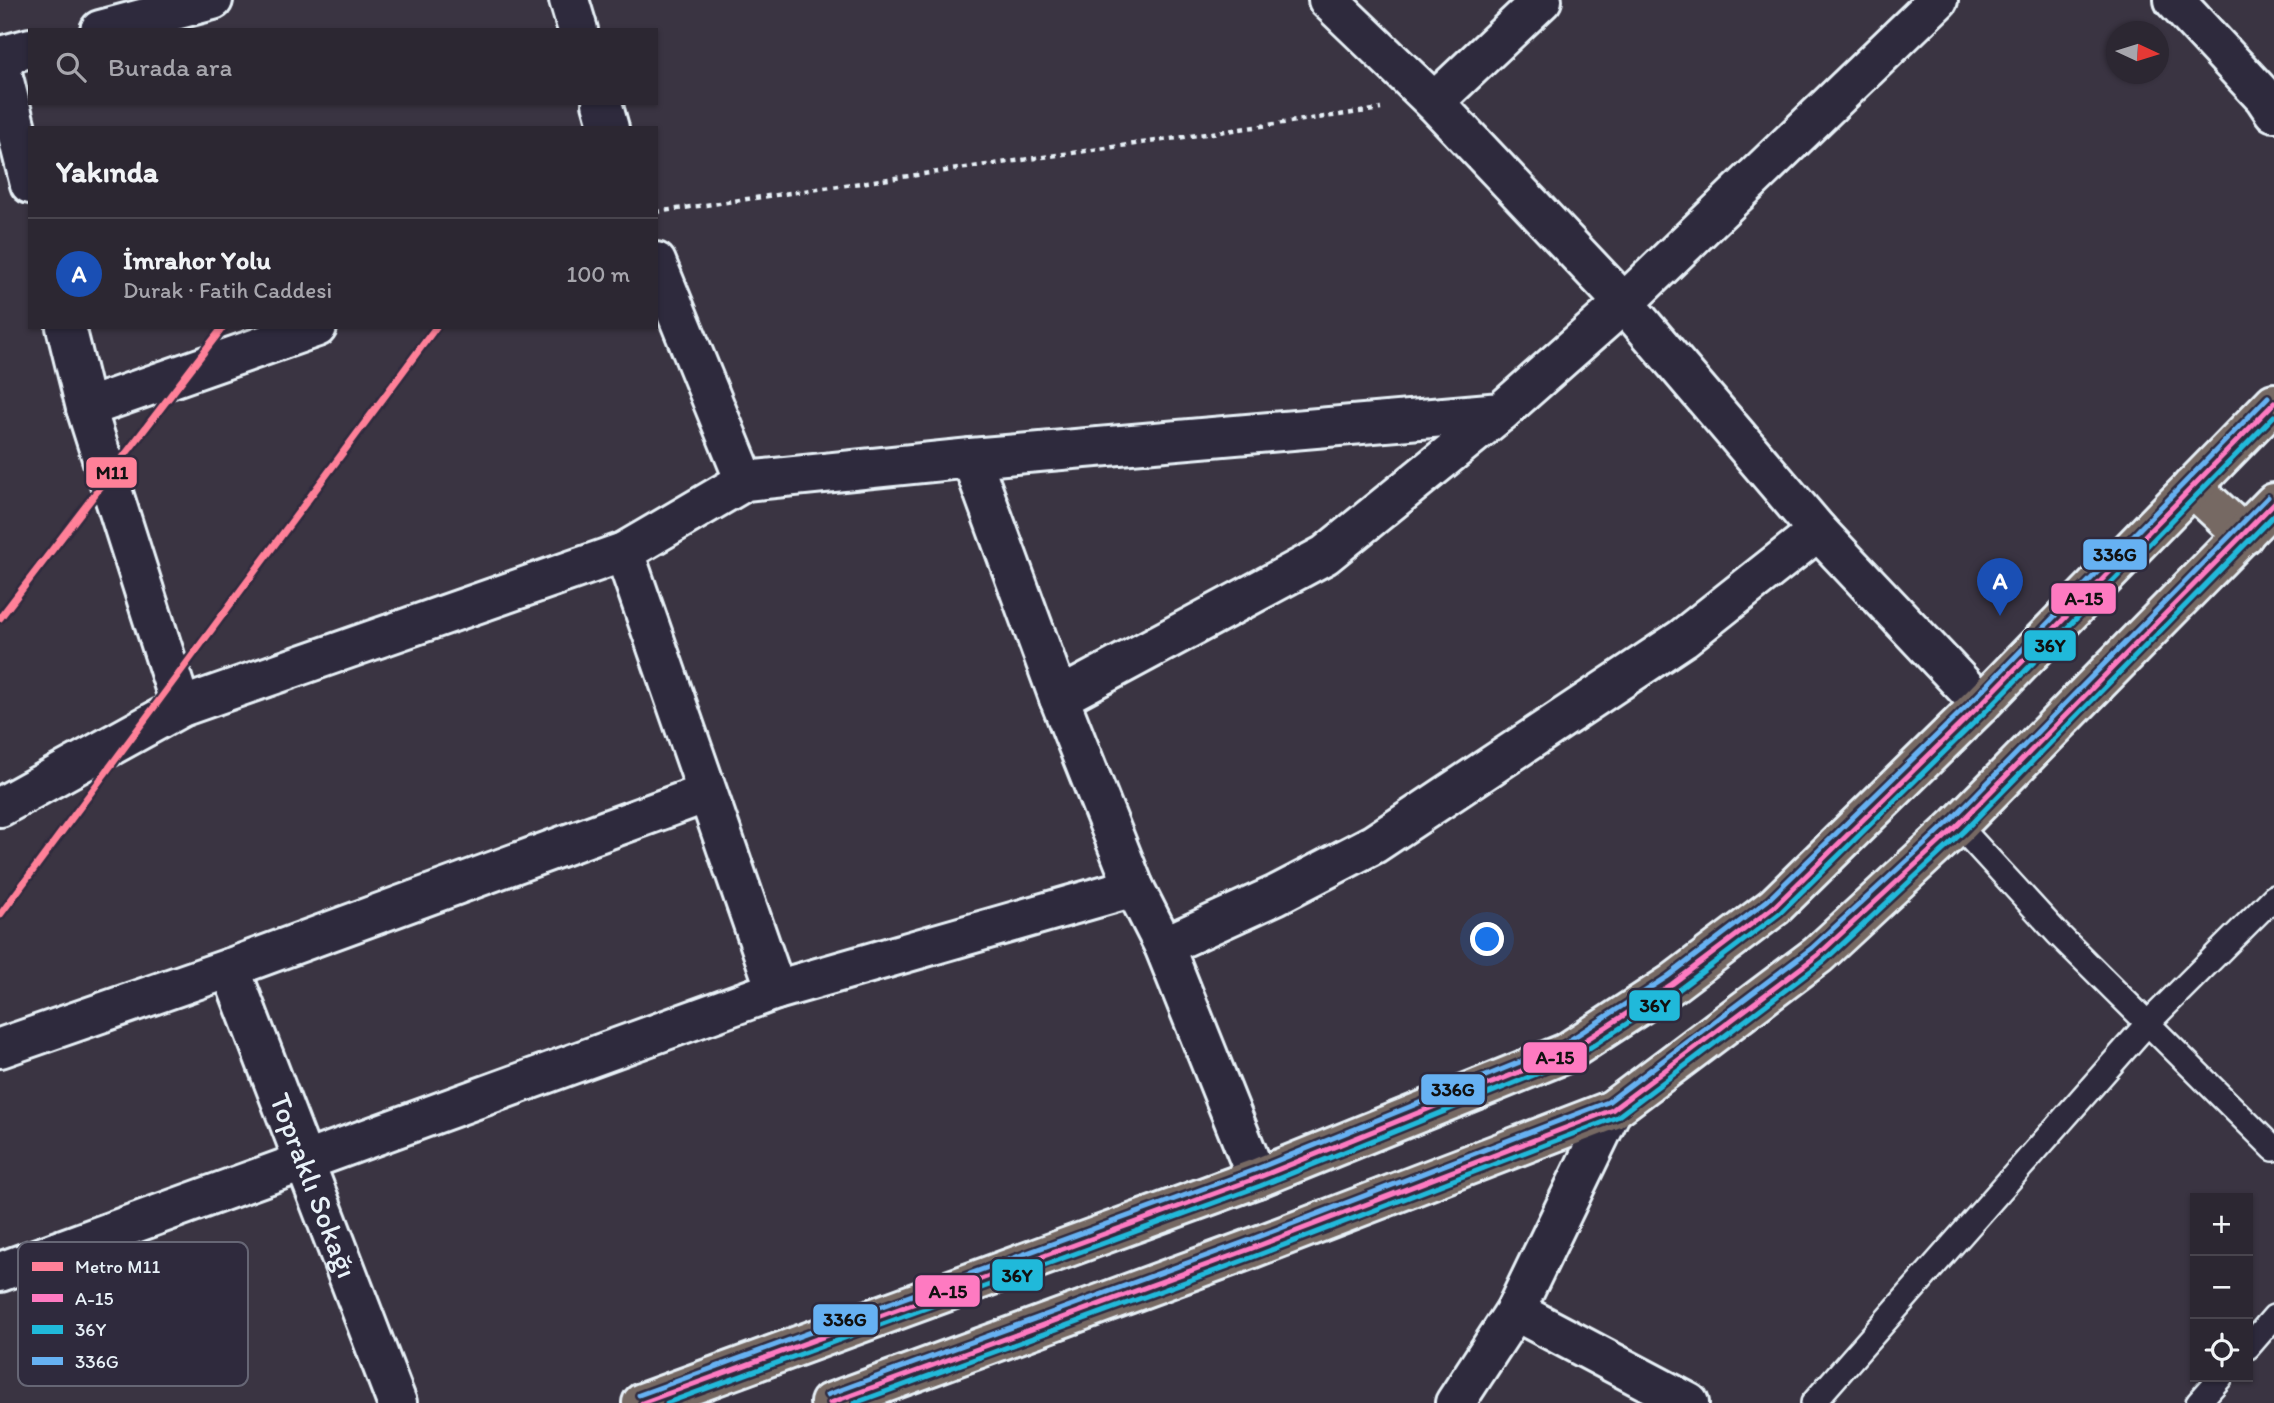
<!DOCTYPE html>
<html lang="tr">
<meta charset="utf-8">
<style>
body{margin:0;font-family:Itim,sans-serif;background:#342f3a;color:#f1f3f6}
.controls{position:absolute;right:21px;bottom:21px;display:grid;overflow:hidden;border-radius:0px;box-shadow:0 2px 5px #0004}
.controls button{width:63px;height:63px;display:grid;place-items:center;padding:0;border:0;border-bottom:2px solid #48444d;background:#2c2732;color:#f1f3f6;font:35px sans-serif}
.compass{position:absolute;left:2106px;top:21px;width:63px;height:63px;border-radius:50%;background:#2c2732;box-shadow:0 2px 5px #0004;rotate:94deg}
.you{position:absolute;left:1488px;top:940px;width:24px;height:24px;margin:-18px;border:5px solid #fff;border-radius:50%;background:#1a73e8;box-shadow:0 0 0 10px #1a73e833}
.badge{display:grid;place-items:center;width:46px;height:46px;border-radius:50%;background:#ff9aa2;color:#fff;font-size:23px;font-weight:700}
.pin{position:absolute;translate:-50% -58px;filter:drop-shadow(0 2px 4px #0008)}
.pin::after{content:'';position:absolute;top:37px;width:24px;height:21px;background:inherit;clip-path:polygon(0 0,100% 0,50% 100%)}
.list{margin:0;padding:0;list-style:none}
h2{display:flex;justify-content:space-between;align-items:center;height:91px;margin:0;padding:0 28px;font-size:30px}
h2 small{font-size:23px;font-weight:400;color:#a6a5ac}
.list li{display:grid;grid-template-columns:46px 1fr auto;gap:21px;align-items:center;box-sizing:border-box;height:112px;padding:0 28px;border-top:2px solid #48444d}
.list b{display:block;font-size:26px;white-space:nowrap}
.list p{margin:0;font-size:23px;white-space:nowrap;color:#a6a5ac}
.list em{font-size:23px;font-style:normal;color:#a6a5ac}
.icon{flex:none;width:38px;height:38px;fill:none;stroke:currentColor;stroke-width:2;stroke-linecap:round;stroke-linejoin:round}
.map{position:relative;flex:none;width:2274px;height:1403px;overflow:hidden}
.search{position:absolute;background:#2c2732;box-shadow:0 2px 5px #0004;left:28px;top:28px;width:630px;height:77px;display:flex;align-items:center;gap:18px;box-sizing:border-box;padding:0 24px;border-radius:0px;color:#a6a5ac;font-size:26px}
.panel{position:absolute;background:#2c2732;box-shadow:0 2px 5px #0004;left:28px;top:126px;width:630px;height:203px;border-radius:0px}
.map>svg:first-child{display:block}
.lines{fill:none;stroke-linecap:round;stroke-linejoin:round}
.lane-casing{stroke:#e8f1f8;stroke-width:28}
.street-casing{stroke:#e8f1f8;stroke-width:44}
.primary-casing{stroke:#e8f1f8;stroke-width:44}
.path{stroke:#e8f1f8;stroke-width:4.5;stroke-dasharray:5 5;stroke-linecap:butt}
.lane{stroke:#2f2a3d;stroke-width:23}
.street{stroke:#2f2a3d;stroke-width:38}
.primary{stroke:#766964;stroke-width:38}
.bus-1-casing{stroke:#2f2a3d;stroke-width:10}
.bus-2-casing{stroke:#2f2a3d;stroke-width:10}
.bus-3-casing{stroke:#2f2a3d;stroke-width:10}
.bus-1{stroke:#fe7ac1;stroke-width:5}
.bus-2{stroke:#20b9da;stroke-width:5}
.bus-3{stroke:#66b1f2;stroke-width:5}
.metro-1-casing{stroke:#2f2a3d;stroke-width:12}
.metro-1{stroke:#ff8098;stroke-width:7}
.labels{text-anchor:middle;stroke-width:6;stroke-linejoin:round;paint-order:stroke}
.street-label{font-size:30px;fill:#e8f1f8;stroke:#2f2a3d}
.key{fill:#2f2a3d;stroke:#666675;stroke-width:2}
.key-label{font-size:19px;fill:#e8f1f8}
.line-badge{stroke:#2f2a3d;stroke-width:2.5}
.pale-badge-label{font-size:19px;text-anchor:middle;font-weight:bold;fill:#111}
</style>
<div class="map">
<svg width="2274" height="1403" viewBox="0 0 2274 1403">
<rect width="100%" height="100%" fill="#3a3442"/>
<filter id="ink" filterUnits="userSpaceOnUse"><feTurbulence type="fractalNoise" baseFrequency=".0143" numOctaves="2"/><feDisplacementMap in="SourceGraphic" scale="14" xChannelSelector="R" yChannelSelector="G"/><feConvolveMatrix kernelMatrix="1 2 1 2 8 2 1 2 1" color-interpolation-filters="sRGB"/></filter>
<g filter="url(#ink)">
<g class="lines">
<defs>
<g id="lane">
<path d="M1958,825L2057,933L2274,1149"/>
<path d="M2248,1347L2274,1317"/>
<path d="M1813,1403L2147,1024L2274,897"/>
<path d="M2198,1403L2221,1377"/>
</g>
<g id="street">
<path d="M569,0L578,30"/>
<path d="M1328,0L1434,102L1624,303L1818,531L1981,704"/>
<path d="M2174,0L2264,97L2274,112"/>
<path d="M100,30L213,0"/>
<path d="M0,56L30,48"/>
<path d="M0,65L30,184"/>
<path d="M1434,102L1542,0"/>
<path d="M602,103L609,128"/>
<path d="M656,262L745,481"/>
<path d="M66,327L86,408L181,707"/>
<path d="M86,408L317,327"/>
<path d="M971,458L1059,698L1134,887L1164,946L1257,1178"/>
<path d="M624,552L776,990"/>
<path d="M1059,698L1325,555L1501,412"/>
<path d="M0,807L181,707L624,552L745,481L971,458L1501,412L1624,303L1938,0"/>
<path d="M1164,946L1276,895L1374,844L1683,638L1818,531"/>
<path id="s1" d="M230,968L397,1403"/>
<path d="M0,1048L230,968L707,793"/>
<path d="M0,1272L776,990L1134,887"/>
<path d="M1515,1311L1689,1403"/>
<path d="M1455,1403L1515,1311L1612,1110"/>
</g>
<g id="primary">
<path d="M2192,487L2244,535"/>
<path d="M642,1403L1257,1178L1566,1053L1672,984L1774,907L1981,704L2274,403"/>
<path d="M830,1403L1250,1249L1612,1110L1818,955L1958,825L2274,503"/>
</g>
</defs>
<use href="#lane" class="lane-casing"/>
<use href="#street" class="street-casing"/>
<use href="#primary" class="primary-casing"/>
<path class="path" d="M656,212L1381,109"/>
<use href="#lane" class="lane"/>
<use href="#street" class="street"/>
<use href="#primary" class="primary"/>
<defs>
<g id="bus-1">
<path d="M642,1403L1257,1178L1566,1053L1672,984L1774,907L1981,704L2274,403"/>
<path d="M830,1403L1250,1249L1612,1110L1818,955L1958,825L2274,503"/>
</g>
<g id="bus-2">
<path d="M667,1403L1260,1186L1571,1060L1677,991L1780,913L1987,710L2274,416"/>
<path d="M855,1403L1253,1257L1617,1117L1824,961L1964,831L2274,515"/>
</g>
<g id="bus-3">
<path d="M639,1395L1254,1170L1562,1045L1667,977L1768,900L1975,698L2268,397"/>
<path d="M827,1395L1247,1241L1608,1102L1812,948L1952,819L2268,497"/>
</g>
</defs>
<use href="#bus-1" class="bus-1-casing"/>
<use href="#bus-2" class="bus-2-casing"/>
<use href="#bus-3" class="bus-3-casing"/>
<use href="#bus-1" class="bus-1"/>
<use href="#bus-2" class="bus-2"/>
<use href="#bus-3" class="bus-3"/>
<defs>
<g id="metro-1">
<path d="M0,618L223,327"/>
<path d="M0,915L436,327"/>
</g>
</defs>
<use href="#metro-1" class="metro-1-casing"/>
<use href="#metro-1" class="metro-1"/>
</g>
</g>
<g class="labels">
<g class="street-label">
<text dy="10" stroke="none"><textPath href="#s1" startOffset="233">Topraklı Sokağı</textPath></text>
</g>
</g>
<rect x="18" y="1242" width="230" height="144" rx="10" class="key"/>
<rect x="32" y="1262" width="31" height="9" fill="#ff8098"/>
<rect x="32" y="1294" width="31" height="8" fill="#fe7ac1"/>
<rect x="32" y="1325" width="31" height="9" fill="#20b9da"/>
<rect x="32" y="1357" width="31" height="8" fill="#66b1f2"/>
<g class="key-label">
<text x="75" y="1273">Metro M11</text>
<text x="75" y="1305">A-15</text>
<text x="75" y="1336">36Y</text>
<text x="75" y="1368">336G</text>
</g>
<g class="line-badge">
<rect x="85" y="456" width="53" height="33" rx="7" fill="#ff8098"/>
<rect x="2082" y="538" width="66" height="33" rx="7" fill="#66b1f2"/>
<rect x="2050" y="582" width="67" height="33" rx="7" fill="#fe7ac1"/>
<rect x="2023" y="629" width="54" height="33" rx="7" fill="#20b9da"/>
<rect x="1628" y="989" width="53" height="33" rx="7" fill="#20b9da"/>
<rect x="1522" y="1041" width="66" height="33" rx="7" fill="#fe7ac1"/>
<rect x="1420" y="1073" width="66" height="33" rx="7" fill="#66b1f2"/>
<rect x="991" y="1258" width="53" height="34" rx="7" fill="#20b9da"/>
<rect x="914" y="1274" width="67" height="34" rx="7" fill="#fe7ac1"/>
<rect x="812" y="1303" width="67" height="33" rx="7" fill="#66b1f2"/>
</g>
<g class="pale-badge-label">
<text x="112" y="479">M11</text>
<text x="2115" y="561">336G</text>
<text x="2084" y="605">A-15</text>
<text x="2050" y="652">36Y</text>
<text x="1655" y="1012">36Y</text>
<text x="1555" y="1064">A-15</text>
<text x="1453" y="1096">336G</text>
<text x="1017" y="1282">36Y</text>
<text x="948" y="1298">A-15</text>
<text x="845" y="1326">336G</text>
</g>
</svg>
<div class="controls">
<button>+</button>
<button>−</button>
<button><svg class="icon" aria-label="locate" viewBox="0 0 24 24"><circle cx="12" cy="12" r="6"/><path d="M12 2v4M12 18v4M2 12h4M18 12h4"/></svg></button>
</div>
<svg class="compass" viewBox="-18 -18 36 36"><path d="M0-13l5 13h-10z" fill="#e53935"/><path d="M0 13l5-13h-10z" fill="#a6a5ac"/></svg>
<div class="you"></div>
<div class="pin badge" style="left:2000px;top:616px;background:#1a4fb4">A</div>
<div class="search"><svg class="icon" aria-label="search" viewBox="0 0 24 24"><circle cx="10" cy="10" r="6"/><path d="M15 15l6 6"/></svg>Burada ara</div>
<section class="panel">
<h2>Yakında<small></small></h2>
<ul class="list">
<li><span class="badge" style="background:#1a4fb4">A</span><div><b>İmrahor Yolu</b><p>Durak · Fatih Caddesi</p></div><em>100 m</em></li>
</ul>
</section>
</div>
